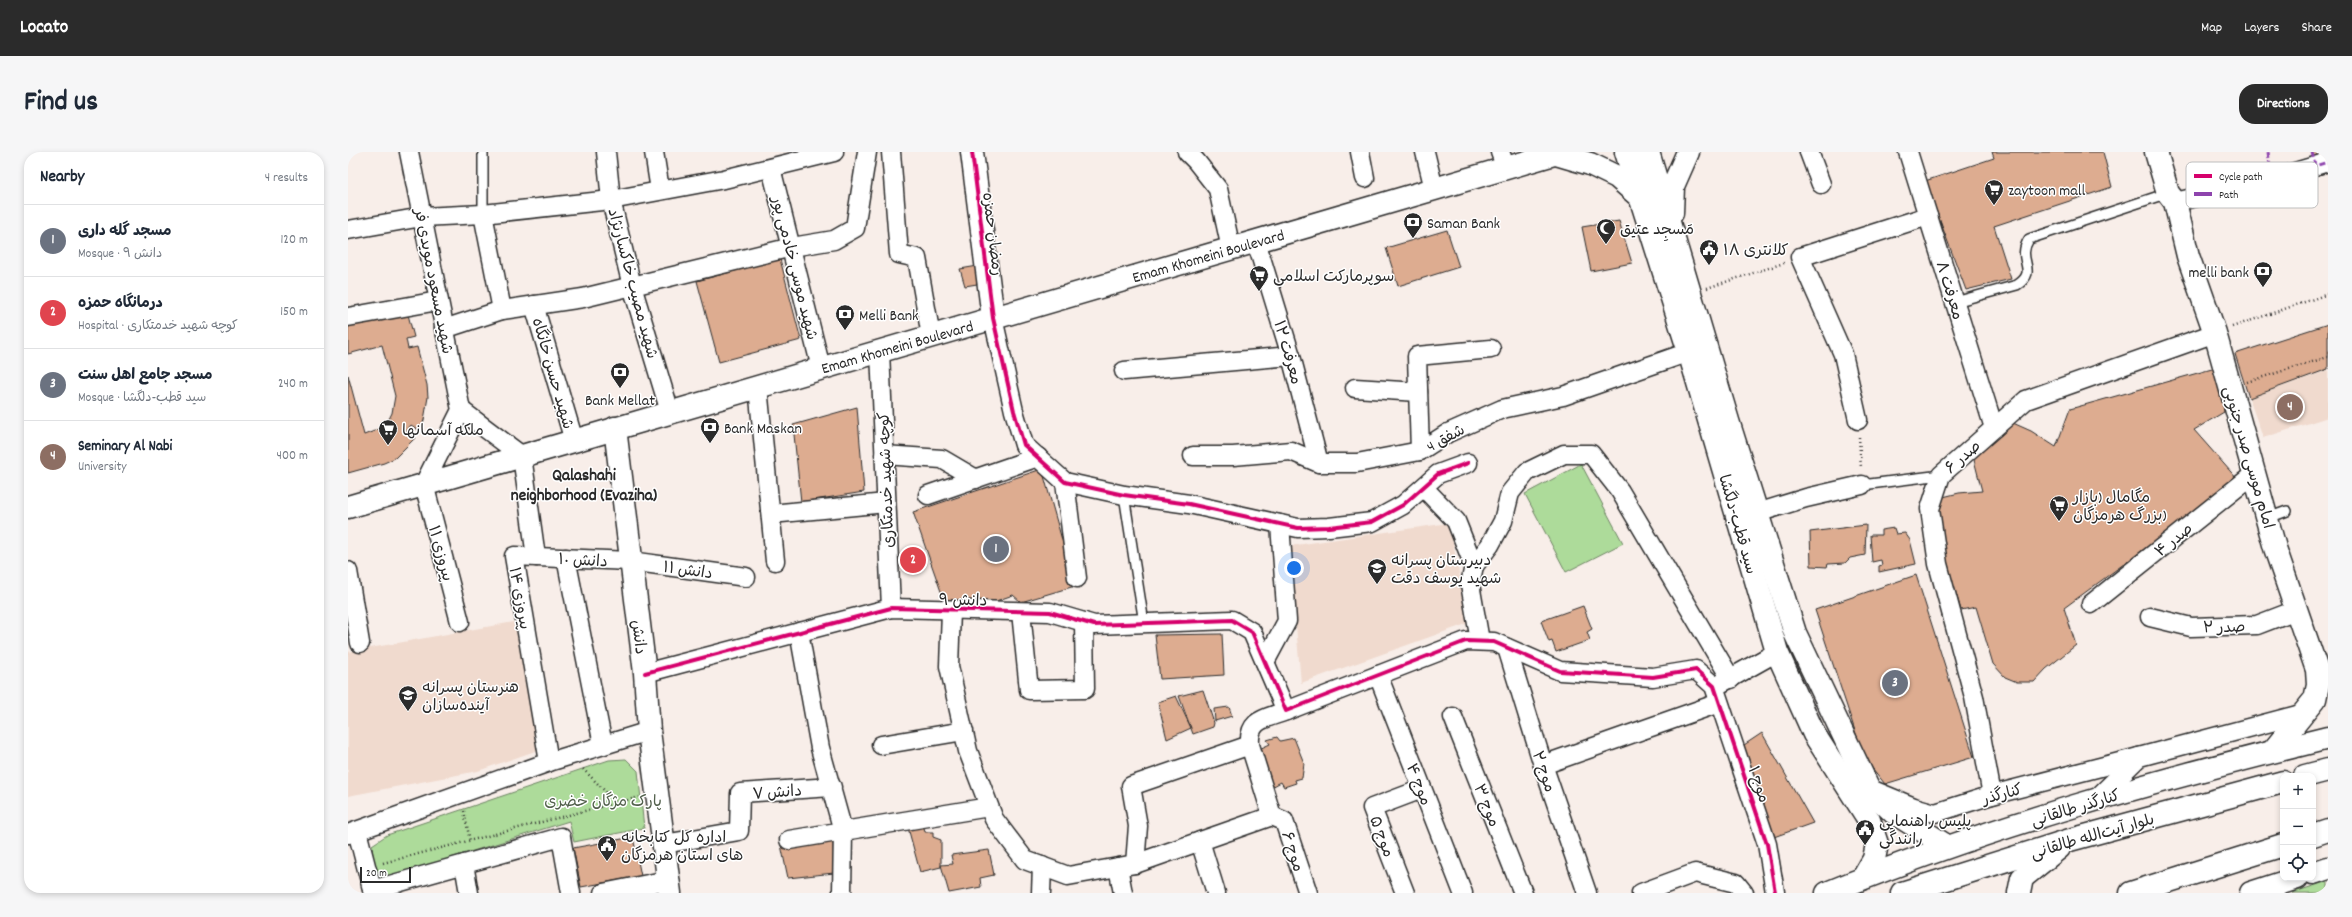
<!DOCTYPE html>
<meta charset="utf-8">
<style>
body{margin:0;font-family:Dekko,"Playpen Sans Arabic",sans-serif;background:#f6f6f7;color:#1f2937}
.controls{position:absolute;right:12px;bottom:12px;display:grid;overflow:hidden;border-radius:8px;box-shadow:0 2px 6px #0003}
.controls button{width:36px;height:36px;display:grid;place-items:center;padding:0;border:0;border-bottom:1px solid #e0e1e3;background:#fff;color:#1f2937;font:20px sans-serif}
.scale{position:absolute;left:12px;bottom:10px;width:51px;box-sizing:border-box;padding-left:4px;border:2px solid #2b2b2b;border-top:0;font-size:11px;line-height:14px;white-space:nowrap;color:#2b2b2b;-webkit-text-stroke:3px #fff;paint-order:stroke}
.you{position:absolute;left:946px;top:416px;width:14px;height:14px;margin:-10px;border:3px solid #fff;border-radius:50%;background:#1a73e8;box-shadow:0 0 0 6px #1a73e833}
.badge{display:grid;place-items:center;width:26px;height:26px;border-radius:50%;background:#2b2b2b;color:#fff;font-size:13px;font-weight:700}
.pin{position:absolute;translate:-50% -50%;border:2px solid #fff;box-shadow:0 1px 4px #0006}
.list{margin:0;padding:0;list-style:none}
h2{display:flex;justify-content:space-between;align-items:center;height:52px;margin:0;padding:0 16px;font-size:17px}
h2 small{font-size:13px;font-weight:400;color:#747a83}
.list li{display:grid;grid-template-columns:26px 1fr auto;gap:12px;align-items:center;box-sizing:border-box;height:72px;padding:0 16px;border-top:1px solid #e0e1e3}
.list b{display:block;font-size:15px;white-space:nowrap}
.list p{margin:0;font-size:13px;white-space:nowrap;color:#747a83}
.list em{font-size:13px;font-style:normal;color:#747a83}
.icon{flex:none;width:22px;height:22px;fill:none;stroke:currentColor;stroke-width:2;stroke-linecap:round;stroke-linejoin:round}
.map{position:relative;flex:none;width:1980px;height:741px;overflow:hidden;border-radius:16px}
header{display:flex;align-items:center;gap:24px;box-sizing:border-box;height:56px;padding:0 20px;background:#2b2b2b;color:#fff}
header strong{font-size:19px}
nav{display:flex;gap:22px;margin-inline-start:auto;font-size:14px}
.intro{display:flex;align-items:center;justify-content:space-between;box-sizing:border-box;height:96px;padding:0 24px}
h1{margin:0;font-size:28px}
.button{padding:10px 18px;border-radius:16px;background:#2b2b2b;color:#fff;font-size:14px;font-weight:700}
main{display:flex;gap:24px;padding:0 24px}
aside{flex:1;background:#fff;border-radius:16px;box-shadow:0 2px 6px #0003}
.map>svg:first-child{display:block}
.built{fill:#f0dace}
.green{fill:#addb9a;stroke:#6c8362}
.building{fill:#ddac90;stroke:#2b2b2b}
.lines{fill:none;stroke-linecap:round;stroke-linejoin:round}
.service-casing{stroke:#2b2b2b;stroke-width:12}
.minor-casing{stroke:#2b2b2b;stroke-width:21}
.tertiary-casing{stroke:#2b2b2b;stroke-width:25}
.secondary-casing{stroke:#2b2b2b;stroke-width:25}
.primary-casing{stroke:#2b2b2b;stroke-width:25}
.path{stroke:#2b2b2b;stroke-width:2.5;stroke-dasharray:1 3;stroke-linecap:butt}
.service{stroke:#fff;stroke-width:9}
.minor{stroke:#fff;stroke-width:18}
.tertiary{stroke:#fff;stroke-width:22}
.secondary{stroke:#fff;stroke-width:22}
.primary{stroke:#fff;stroke-width:22}
.quiet{stroke:#8e44ad;stroke-width:3;stroke-dasharray:6 3;stroke-linecap:butt}
.cycleway-casing{stroke:#fff;stroke-width:6}
.cycleway{stroke:#d6006c;stroke-width:4}
.labels{text-anchor:middle;stroke-width:3;stroke-linejoin:round;paint-order:stroke}
.poi-label{font-size:16px;fill:#2b2b2b;stroke:#fff;text-anchor:start}
.street-label{font-size:16px;fill:#2b2b2b;stroke:#fff}
.park-label{font-size:16px;fill:#52604c;stroke:#fff}
.neighbourhood-label{font-size:17px;font-weight:bold;fill:#2b2b2b;stroke:#fff}
.key{fill:#fff;stroke:#bfbfbf;stroke-width:1}
.key-label{font-size:11px;fill:#2b2b2b}
</style>
<header>
<strong>Locato</strong>
<nav><a>Map</a><a>Layers</a><a>Share</a></nav>
</header>
<div class="intro"><h1>Find us</h1><a class="button">Directions</a></div>
<main>
<aside>
<h2>Nearby<small>4 results</small></h2>
<ul class="list">
<li><span class="badge" style="background:#6b7280">1</span><div><b>مسجد گله داری</b><p>Mosque · دانش ۹</p></div><em>120 m</em></li>
<li><span class="badge" style="background:#e0444e">2</span><div><b>درمانگاه حمزه</b><p>Hospital · کوچه شهید خدمتکاری</p></div><em>150 m</em></li>
<li><span class="badge" style="background:#6b7280">3</span><div><b>مسجد جامع اهل سنت</b><p>Mosque · سید قطب-دلگشا</p></div><em>240 m</em></li>
<li><span class="badge" style="background:#8d6e63">4</span><div><b>Seminary Al Nabi</b><p>University</p></div><em>400 m</em></li>
</ul>
</aside>
<div class="map">
<svg width="1980" height="741" viewBox="0 0 1980 741">
<rect width="100%" height="100%" fill="#f8eee9"/>
<filter id="ink" filterUnits="userSpaceOnUse"><feTurbulence type="fractalNoise" baseFrequency=".025" numOctaves="2"/><feDisplacementMap in="SourceGraphic" scale="8" xChannelSelector="R" yChannelSelector="G"/><feConvolveMatrix kernelMatrix="1 2 1 2 8 2 1 2 1" color-interpolation-filters="sRGB"/></filter>
<g filter="url(#ink)">
<g class="built">
<path d="M1980,218V265L1915,286L1901,246Z"/>
<path d="M1101,371L1121,471L953,531L941,394Z"/>
<path d="M171,469L193,597L130,619L0,644V500Z"/>
</g>
<g class="green">
<path d="M1233,312L1275,391L1218,420L1177,342Z"/>
<path d="M278,607L290,619L296,676L226,690L221,669L48,723L32,726L25,705L24,693L39,683L261,608Z"/>
<path d="M1980,729V741H1944Z"/>
</g>
<g class="building">
<path d="M1644,0H1755L1764,35L1646,74L1663,127L1618,138L1577,29L1646,6Z"/>
<path d="M1964,0H1979L1980,6L1967,14Z"/>
<path d="M1271,69L1284,111L1243,119L1234,75Z"/>
<path d="M1099,78L1111,115L1050,134L1038,96Z"/>
<path d="M432,107L453,188L371,210L349,129Z"/>
<path d="M630,114L635,131L617,134L612,117Z"/>
<path d="M59,159L66,185L58,187L60,197L69,195L79,233L80,245L76,268L72,279L63,273L58,280L67,286L47,306L36,311L0,321V223L16,283L29,278L40,269L44,261L47,244L34,193L0,202V170Z"/>
<path d="M1980,172V217L1901,246L1887,202Z"/>
<path d="M1871,215L1876,260L1846,278L1890,328L1716,456L1728,493L1698,517L1686,530H1669L1657,525L1645,512L1628,455L1613,458L1594,396L1590,354L1595,345L1611,341L1634,339L1625,304L1665,271L1683,279L1708,295L1722,257Z"/>
<path d="M509,255L516,340L453,350L445,273Z"/>
<path d="M694,317L727,434L673,450L665,443L645,450L596,448L565,360Z"/>
<path d="M1518,373L1517,403L1502,406L1497,411L1480,412L1479,415L1463,414L1462,380Z"/>
<path d="M1546,376L1548,382L1557,381L1562,388L1568,412L1531,420V414L1534,413L1533,408L1524,410L1522,383H1533V378Z"/>
<path d="M1568,423L1626,605L1537,632L1516,606L1467,458Z"/>
<path d="M1235,454L1244,477L1239,480L1242,488L1208,500L1204,489L1201,490L1193,469Z"/>
<path d="M874,482L876,523L812,527L807,483Z"/>
<path d="M855,538L866,571L865,575L845,582L831,544Z"/>
<path d="M828,544L843,576L819,587L810,550Z"/>
<path d="M881,555L884,564L867,569L866,557Z"/>
<path d="M1414,581L1465,671L1423,686L1393,595Z"/>
<path d="M929,585L932,589L946,586L956,611L954,626L947,628L948,631L936,635L933,630L922,636L907,599L922,592L919,588Z"/>
<path d="M575,671L577,680H585V685L593,688V715L572,720L559,672Z"/>
<path d="M485,683L486,721L440,726L433,693L452,691Z"/>
<path d="M285,685L293,724L233,735L225,696Z"/>
<path d="M641,698L646,723L632,726L633,735L601,741L593,713L605,712L603,703Z"/>
</g>
<g class="lines">
<defs>
<g id="service">
<path d="M135,0V62"/>
<path d="M1607,150L1669,133C1692,118 1667,109 1681,87L1820,41"/>
<path d="M1514,333L1593,323"/>
<path d="M776,343L796,471"/>
<path d="M1920,366L1939,359"/>
</g>
<g id="minor">
<path d="M61,0L113,258L76,332L112,470"/>
<path d="M258,0L263,48L284,134L322,260"/>
<path d="M306,0L312,38"/>
<path d="M543,0L551,102L569,106L583,184"/>
<path d="M839,0L848,9L870,37L883,97"/>
<path d="M1012,0L1017,26"/>
<path d="M1077,0L1086,37"/>
<path d="M1152,0L1158,16"/>
<path d="M1461,0L1473,32"/>
<path d="M1560,0L1646,276"/>
<path d="M423,16L473,216"/>
<path d="M1827,50L1914,30L1980,10"/>
<path d="M135,62L154,158"/>
<path d="M0,78L74,65L135,62L263,48L376,27L486,0"/>
<path d="M908,89L943,204L971,311"/>
<path d="M186,153L226,289"/>
<path d="M0,165L90,149"/>
<path d="M645,166L666,259L676,293L717,330L776,343L841,352L950,376L981,375L1024,370L1055,353L1090,322L1120,311"/>
<path d="M96,177L154,158L235,146L444,95L486,88L507,76L519,0"/>
<path d="M532,199L543,456"/>
<path d="M776,219L943,204"/>
<path d="M410,235L427,409"/>
<path d="M1007,236L1070,240"/>
<path d="M113,258L174,304L188,405"/>
<path d="M1510,268L1495,202L1452,105L1580,64"/>
<path d="M1072,299L1069,204L1143,197"/>
<path d="M536,303L594,307L628,327"/>
<path d="M845,304H885L943,299L971,311H1009L1072,299L1100,281L1154,257L1215,244L1341,200"/>
<path d="M717,330L729,426"/>
<path d="M1076,336L1108,369L1126,414"/>
<path d="M580,343L690,305"/>
<path d="M1409,361L1458,346L1514,333"/>
<path d="M423,362L538,351"/>
<path d="M218,406L255,593"/>
<path d="M0,419L12,491"/>
<path d="M1743,452L1906,322"/>
<path d="M603,459L601,514L620,599L646,667L677,708L720,724L787,712L924,664L902,593C900,567 917,567 938,559"/>
<path d="M673,460L681,538L737,537L736,470"/>
<path d="M1802,465L1843,475L1909,473L1948,458"/>
<path d="M451,480L472,596L495,679L494,741"/>
<path d="M1132,489L1122,432L1126,414L1142,393L1155,369L1162,341L1179,320L1216,302H1243L1272,339L1383,527"/>
<path d="M1159,496L1195,613L1239,741"/>
<path d="M917,510L939,469L932,372"/>
<path d="M297,521L543,456L702,460L746,473L884,468L904,480L938,559L1118,489L1146,490L1212,519L1305,525L1348,518L1366,534L1419,692L1427,740"/>
<path d="M1030,523L1115,741"/>
<path d="M1372,532L1429,500"/>
<path d="M1105,565L1175,741"/>
<path d="M533,593L616,579"/>
<path d="M201,610L166,404L282,409L398,425"/>
<path d="M1195,613L1371,551"/>
<path d="M1525,638L1566,655L1587,661L1644,643L1791,605"/>
<path d="M1644,643L1626,545L1590,412L1582,357L1593,323L1678,248L1867,181"/>
<path d="M1747,648L1791,605L1953,562"/>
<path d="M924,664L936,669L960,741"/>
<path d="M9,679L25,741"/>
<path d="M0,682L201,610L301,579"/>
<path d="M441,688L641,655"/>
<path d="M852,689L868,741"/>
<path d="M316,692L391,679L392,641L484,635"/>
<path d="M116,712L121,741"/>
<path d="M787,712L790,674L783,634L902,593"/>
<path d="M770,715L775,741"/>
<path d="M24,738L213,685L223,741"/>
<path d="M255,741L320,728"/>
<path d="M693,741L694,714"/>
<path d="M1057,741L1024,656L1074,637"/>
<path d="M1293,741L1347,721L1388,731L1396,741"/>
</g>
<g id="tertiary">
<path d="M624,0L645,166"/>
<path d="M267,276L297,521L301,579L322,741"/>
<path d="M1965,721L1980,716"/>
<path d="M1479,741C1641,674 1810,628 1980,586"/>
<path d="M1903,741L1949,726"/>
</g>
<g id="secondary">
<path d="M1278,0L1341,200L1429,500L1466,582L1521,668L1529,692L1526,707L1515,726"/>
<path d="M1300,0L1380,269L1447,481L1521,637L1546,661L1599,694"/>
<path d="M1808,0L1820,41L1827,50L1840,104L1867,181L1927,396L1969,518L1970,533L1967,547L1925,599"/>
<path d="M1208,2L1242,12L1269,25L1294,47"/>
<path d="M1324,61L1325,34L1340,0"/>
</g>
<g id="primary">
<path d="M0,355L1213,0"/>
<path d="M1957,624L1980,618"/>
<path d="M1965,683L1980,678"/>
<path d="M1554,741L1722,688L1935,630"/>
<path d="M1671,741L1674,726L1711,696"/>
<path d="M1783,741L1935,693"/>
</g>
</defs>
<use href="#service" class="service-casing"/>
<use href="#minor" class="minor-casing"/>
<use href="#tertiary" class="tertiary-casing"/>
<use href="#secondary" class="secondary-casing"/>
<use href="#primary" class="primary-casing"/>
<g class="path">
<path d="M1359,136L1436,111"/>
<path d="M1884,175L1980,142"/>
<path d="M1899,230L1980,205"/>
<path d="M1511,285L1513,316"/>
<path d="M235,617L268,650"/>
<path d="M116,659L122,689"/>
<path d="M35,711L291,645"/>
</g>
<use href="#service" class="service"/>
<use href="#minor" class="minor"/>
<use href="#tertiary" class="tertiary"/>
<use href="#secondary" class="secondary"/>
<use href="#primary" class="primary"/>
<g class="quiet">
<path d="M1920,0L1924,27"/>
<path d="M1964,0L1967,14L1980,10"/>
<path d="M1979,0L1980,6"/>
</g>
<defs>
<g id="cycleway">
<path d="M624,0L645,166L666,259L676,293L717,330L776,343L841,352L950,376L981,375L1024,370L1055,353L1090,322L1120,311"/>
<path d="M297,521L543,456L702,460L746,473L884,468L904,480L938,559L1118,489L1146,490L1212,519L1305,525L1348,518L1366,534L1419,692L1427,740"/>
</g>
</defs>
<use href="#cycleway" class="cycleway-casing"/>
<use href="#cycleway" class="cycleway"/>
</g>
</g>
<defs>
<symbol id="supermarket-pin" viewBox="-11 -11 22 30"><path d="M0 17L-7.5 6A9.5 9.5 0 1 1 7.5 6Z" fill="#2b2b2b" stroke="#fff"/><path d="M-6-5.5h2.5l.6 2H6L4.5 2H-2.5L-4.4-4H-6ZM-1.5 3.2a1.3 1.3 0 1 0 .1 0ZM3 3.2a1.3 1.3 0 1 0 .1 0Z" fill="#fff"/></symbol>
<symbol id="bank-pin" viewBox="-11 -11 22 30"><path d="M0 17L-7.5 6A9.5 9.5 0 1 1 7.5 6Z" fill="#2b2b2b" stroke="#fff"/><path d="M-6-4H6V4H-6ZM0-2.3a2.3 2.3 0 1 0 0 4.6a2.3 2.3 0 1 0 0-4.6Z" fill="#fff"/></symbol>
<symbol id="mosque-pin" viewBox="-11 -11 22 30"><path d="M0 17L-7.5 6A9.5 9.5 0 1 1 7.5 6Z" fill="#2b2b2b" stroke="#fff"/><path d="M3.5-4.9A6 6 0 1 0 3.5 4.9A5 5 0 1 1 3.5-4.9Z" fill="#fff"/></symbol>
<symbol id="civic-pin" viewBox="-11 -11 22 30"><path d="M0 17L-7.5 6A9.5 9.5 0 1 1 7.5 6Z" fill="#2b2b2b" stroke="#fff"/><path d="M-.6-6.5H3V-4.5H.6V-3L4-1V1h2V6H-6V1h2V-1L-.6-3ZM-1.2 2.5V6h2.4V2.5Z" fill="#fff"/></symbol>
<symbol id="school-pin" viewBox="-11 -11 22 30"><path d="M0 17L-7.5 6A9.5 9.5 0 1 1 7.5 6Z" fill="#2b2b2b" stroke="#fff"/><path d="M0-5L7-2L0 1L-7-2ZM-4 1L0 2.5L4 1V4Q0 6-4 4Z" fill="#fff"/></symbol>
</defs>
<g fill-rule="evenodd">
<use href="#supermarket-pin" x="1635" y="26" width="22" height="30"/>
<use href="#bank-pin" x="1054" y="59" width="22" height="30"/>
<use href="#mosque-pin" x="1247" y="65" width="22" height="30"/>
<use href="#civic-pin" x="1350" y="86" width="22" height="30"/>
<use href="#bank-pin" x="1904" y="108" width="22" height="30"/>
<use href="#supermarket-pin" x="900" y="112" width="22" height="30"/>
<use href="#bank-pin" x="486" y="151" width="22" height="30"/>
<use href="#bank-pin" x="261" y="209" width="22" height="30"/>
<use href="#bank-pin" x="351" y="264" width="22" height="30"/>
<use href="#supermarket-pin" x="29" y="266" width="22" height="30"/>
<use href="#supermarket-pin" x="1700" y="342" width="22" height="30"/>
<use href="#school-pin" x="1018" y="405" width="22" height="30"/>
<use href="#school-pin" x="49" y="532" width="22" height="30"/>
<use href="#civic-pin" x="1506" y="666" width="22" height="30"/>
<use href="#civic-pin" x="248" y="682" width="22" height="30"/>
</g>
<g class="labels">
<g class="poi-label">
<text x="1660" y="43">zaytoon mall</text>
<text x="1079" y="76">Saman Bank</text>
<text x="1272" y="82">مَسجِد عتیق</text>
<text x="1375" y="103">کلانتری ۱۸</text>
<text x="1901" y="125" text-anchor="end">melli bank</text>
<text x="925" y="129">سوپرمارکت اسلامی</text>
<text x="511" y="168">Melli Bank</text>
<text x="272" y="253" text-anchor="middle">Bank Mellat</text>
<text x="376" y="281">Bank Maskan</text>
<text x="54" y="283">ملکه آسمانها</text>
<text x="1725" y="350">مگامال (بازار<tspan x="1725" dy="18">بزرگ هرمزگان)</tspan></text>
<text x="1043" y="413">دبیرستان پسرانه<tspan x="1043" dy="18">شهید یوسف دقت</tspan></text>
<text x="74" y="540">هنرستان پسرانه<tspan x="74" dy="18">آینده‌سازان</tspan></text>
<text x="1531" y="674">پلیس راهنمایی<tspan x="1531" dy="18">رانندگی</tspan></text>
<text x="273" y="690">اداره کل کتابخانه<tspan x="273" dy="18">های استان هرمزگان</tspan></text>
</g>
<g class="street-label">
<text transform="translate(646 82) rotate(83)" y="6">رمضان حمزه</text>
<text transform="translate(860 103) rotate(-16)" y="6">Emam Khomeini Boulevard</text>
<text transform="translate(448 116) rotate(76)" y="6">شهید موسی خادمی پور</text>
<text transform="translate(87 129) rotate(79)" y="6">شهید مسعود مویدی فر</text>
<text transform="translate(286 131) rotate(75)" y="6">شهید مصیب خاکسارنژاد</text>
<text transform="translate(1603 138) rotate(73)" y="6">معرفت ۸</text>
<text transform="translate(549 194) rotate(-16)" y="6">Emam Khomeini Boulevard</text>
<text transform="translate(941 200) rotate(74)" y="6">معرفت ۱۲</text>
<text transform="translate(206 221) rotate(74)" y="6">شهید حسن خانگاه</text>
<text transform="translate(1097 285) rotate(-29)" y="6">شفق 4</text>
<text transform="translate(1614 304) rotate(-41)" y="6">صدر ۶</text>
<text transform="translate(1902 305) rotate(74)" y="6">امام موسی صدر جنوبی</text>
<text transform="translate(537 328) rotate(-92)" y="6">کوچه شهید خدمتکاری</text>
<text transform="translate(1391 372) rotate(74)" y="6">سید قطب-دلگشا</text>
<text transform="translate(1825 387) rotate(-39)" y="6">صدر ۴</text>
<text transform="translate(94 401) rotate(75)" y="6">پیروزی ۱۱</text>
<text transform="translate(235 407) rotate(3)" y="6">دانش ۱۰</text>
<text transform="translate(340 417) rotate(8)" y="6">دانش ۱۱</text>
<text transform="translate(173 446) rotate(80)" y="6">پیروزی ۱۴</text>
<text transform="translate(615 447) rotate(1)" y="6">دانش ۹</text>
<text transform="translate(1876 474) rotate(-1)" y="6">صدر ۲</text>
<text transform="translate(292 485) rotate(83)" y="6">دانش</text>
<text transform="translate(1197 619) rotate(71)" y="6">موج ۲</text>
<text transform="translate(1072 632) rotate(69)" y="6">موج ۴</text>
<text transform="translate(1412 632) rotate(71)" y="6">موج ۱</text>
<text transform="translate(429 639) rotate(-4)" y="6">دانش ۷</text>
<text transform="translate(1654 641) rotate(-15)" y="6">کنارگذر</text>
<text transform="translate(1140 653) rotate(68)" y="6">موج ۳</text>
<text transform="translate(1727 655) rotate(-17)" y="6">کنارگذر طالقانی</text>
<text transform="translate(1744 683) rotate(-16)" y="6">بلوار آیت‌الله طالقانی</text>
<text transform="translate(1035 684) rotate(69)" y="6">موج ۵</text>
<text transform="translate(946 699) rotate(72)" y="6">موج ۶</text>
</g>
<g class="park-label">
<text x="255" y="654">پارک مژگان خضری</text>
</g>
<g class="neighbourhood-label">
<text x="236" y="328">Qalashahi<tspan x="236" dy="20">neighborhood (Evaziha)</tspan></text>
</g>
</g>
<rect x="1838" y="10" width="132" height="46" rx="6" class="key"/>
<rect x="1846" y="22" width="18" height="4" fill="#d6006c"/>
<rect x="1846" y="40" width="18" height="4" fill="#8e44ad"/>
<g class="key-label">
<text x="1871" y="28">Cycle path</text>
<text x="1871" y="46">Path</text>
</g>
</svg>
<div class="controls">
<button>+</button>
<button>−</button>
<button><svg class="icon" aria-label="locate" viewBox="0 0 24 24"><circle cx="12" cy="12" r="6"/><path d="M12 2v4M12 18v4M2 12h4M18 12h4"/></svg></button>
</div>
<div class="scale">20 m</div>
<div class="you"></div>
<div class="pin badge" style="left:648px;top:397px;background:#6b7280">1</div>
<div class="pin badge" style="left:565px;top:408px;background:#e0444e">2</div>
<div class="pin badge" style="left:1547px;top:531px;background:#6b7280">3</div>
<div class="pin badge" style="left:1942px;top:255px;background:#8d6e63">4</div>
</div>
</main>
